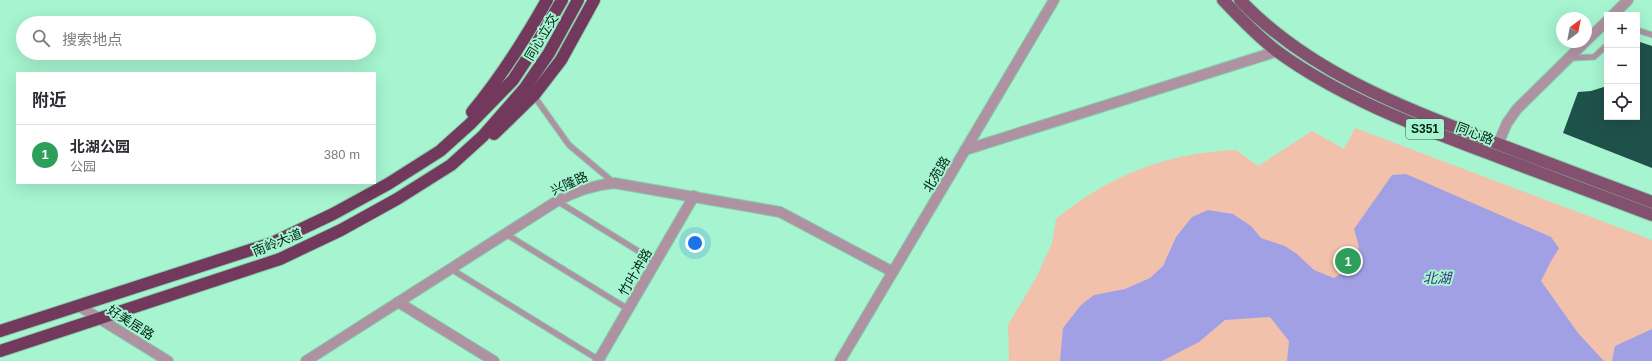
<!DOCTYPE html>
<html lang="zh">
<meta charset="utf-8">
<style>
body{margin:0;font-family:Helvetica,"Noto Sans SC",sans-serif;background:#f7f7f7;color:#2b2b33}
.controls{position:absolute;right:12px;top:12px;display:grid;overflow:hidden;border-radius:0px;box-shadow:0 4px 16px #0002}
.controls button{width:36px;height:36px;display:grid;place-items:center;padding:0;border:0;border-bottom:1px solid #e1e1e2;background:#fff;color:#2b2b33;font:20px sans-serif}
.compass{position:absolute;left:1556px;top:12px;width:36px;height:36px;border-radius:50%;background:#fff;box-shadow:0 4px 16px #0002;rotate:32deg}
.you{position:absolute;left:695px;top:243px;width:14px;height:14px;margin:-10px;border:3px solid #fff;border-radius:50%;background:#1a73e8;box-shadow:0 0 0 6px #1a73e833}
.badge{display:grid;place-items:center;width:26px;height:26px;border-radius:50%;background:#ea580c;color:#fff;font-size:13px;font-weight:700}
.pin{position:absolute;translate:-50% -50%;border:2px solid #fff;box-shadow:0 1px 4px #0006}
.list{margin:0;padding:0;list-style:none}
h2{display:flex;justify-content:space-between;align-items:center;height:52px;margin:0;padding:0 16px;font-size:17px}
h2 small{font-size:13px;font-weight:400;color:#7c7c81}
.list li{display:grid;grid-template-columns:26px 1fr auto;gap:12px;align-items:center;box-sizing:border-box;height:60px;padding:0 16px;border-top:1px solid #e1e1e2}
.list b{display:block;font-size:15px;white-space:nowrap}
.list p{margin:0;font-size:13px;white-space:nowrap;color:#7c7c81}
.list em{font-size:13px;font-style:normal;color:#7c7c81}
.icon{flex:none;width:22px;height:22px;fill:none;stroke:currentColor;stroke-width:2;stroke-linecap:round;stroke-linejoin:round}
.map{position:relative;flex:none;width:1652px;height:361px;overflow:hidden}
.search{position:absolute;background:#fff;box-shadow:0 4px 16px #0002;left:16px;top:16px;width:360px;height:44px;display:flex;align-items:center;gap:10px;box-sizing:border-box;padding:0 14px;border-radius:22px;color:#7c7c81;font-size:15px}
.panel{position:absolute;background:#fff;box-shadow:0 4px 16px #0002;left:16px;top:72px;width:360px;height:112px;border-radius:0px}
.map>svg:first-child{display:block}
.green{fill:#f2c1ac}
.water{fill:#a1a0e5}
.building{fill:#1f514b}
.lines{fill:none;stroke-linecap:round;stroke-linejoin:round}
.lane-casing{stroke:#88ceaf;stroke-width:7}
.street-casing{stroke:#88ceaf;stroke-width:12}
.primary-casing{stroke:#88ceaf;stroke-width:14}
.highway-casing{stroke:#88ceaf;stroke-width:14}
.lane{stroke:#af92a2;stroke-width:5}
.street{stroke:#af92a2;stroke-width:10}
.primary{stroke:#83516e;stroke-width:12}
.highway{stroke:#72395c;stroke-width:12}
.labels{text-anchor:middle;stroke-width:4;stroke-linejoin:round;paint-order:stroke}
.shield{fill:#a6f4d0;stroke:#33624e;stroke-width:1}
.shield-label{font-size:12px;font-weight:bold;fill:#022316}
.street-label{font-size:13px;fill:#022316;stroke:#a6f4d0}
.water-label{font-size:14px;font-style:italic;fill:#3e3484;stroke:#a6f4d0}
</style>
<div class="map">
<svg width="1652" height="361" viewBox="0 0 1652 361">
<rect width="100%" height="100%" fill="#a6f4d0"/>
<path class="green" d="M1355,128L1652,240V361H1009L1008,325L1036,278L1052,243L1056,219C1110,175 1166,153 1236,150L1258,166L1312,131L1344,149Z"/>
<g class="water">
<path d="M1406,174L1551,237L1559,248L1550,263L1541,281L1578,333L1604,361H1287L1289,341L1270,317L1225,320L1199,342L1162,361H1060L1063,328L1081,305L1094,295L1125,289L1150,278L1163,266L1176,237L1192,217L1208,210L1233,214L1251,226L1261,238L1285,246L1297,254L1314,270L1334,278L1354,266L1359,247L1354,229L1392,175Z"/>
<path d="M1652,329V361H1612L1615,346Z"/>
</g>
<path class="building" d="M1637,41L1652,46V168L1563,133L1578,92L1591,91L1607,86V117H1637Z"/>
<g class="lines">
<defs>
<g id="lane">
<path d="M1637,30L1652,35"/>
<path d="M1571,58L1594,57L1607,45"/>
<path d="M534,96L569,145L613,182"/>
<path d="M557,201L656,262"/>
<path d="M506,234L628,309"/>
<path d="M451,269L599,360"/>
</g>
<g id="street">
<path d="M1613,15L1628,0"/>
<path d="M1586,41L1607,21"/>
<path d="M1498,144L1507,123L1517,109L1585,42"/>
<path d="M965,150L1278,51"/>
<path d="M398,302L494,361"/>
<path d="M79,306L168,361"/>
<path d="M306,361L557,201C576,191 593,185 614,183L780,212L893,272"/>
<path d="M598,361L694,196"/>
<path d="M840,361L1054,0"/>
</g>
<g id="primary">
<path d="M1223,0C1240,18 1258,37 1278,52C1340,97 1414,125 1485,152C1541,173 1596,194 1652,215"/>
<path d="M1240,0C1307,70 1397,105 1485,139C1541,160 1596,181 1652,202"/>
</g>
<g id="highway">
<path d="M472,112C501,77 525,39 547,0"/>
<path d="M494,134L534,95L561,60L594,0"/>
<path d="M0,331L272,243L333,214L388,184L440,151L470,124L513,80L536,45L562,0"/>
<path d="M0,351L280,259L341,230L397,199L451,165L483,136L525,88L549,53L578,0"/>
</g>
</defs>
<use href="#lane" class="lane-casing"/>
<use href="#street" class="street-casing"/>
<use href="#primary" class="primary-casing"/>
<use href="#highway" class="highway-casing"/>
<use href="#lane" class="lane"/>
<use href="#street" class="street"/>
<use href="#primary" class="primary"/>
<use href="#highway" class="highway"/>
</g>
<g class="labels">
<rect class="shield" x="1406" y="119" width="38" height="20" rx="3"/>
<g class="shield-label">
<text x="1425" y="133">S351</text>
</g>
<g class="street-label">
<text transform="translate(541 37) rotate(-59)" y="5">同心立交</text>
<text transform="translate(1475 133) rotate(21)" y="5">同心路</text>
<text transform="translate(936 174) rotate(-59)" y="5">北苑路</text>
<text transform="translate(569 183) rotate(-24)" y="5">兴隆路</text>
<text transform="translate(277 242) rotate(-22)" y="5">南岭大道</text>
<text transform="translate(635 272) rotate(-60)" y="5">竹叶冲路</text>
<text transform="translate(131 322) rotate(32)" y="5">好美居路</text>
</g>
<g class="water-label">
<text x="1437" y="283">北湖</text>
</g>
</g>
</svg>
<div class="controls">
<button>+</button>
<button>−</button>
<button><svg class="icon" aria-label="locate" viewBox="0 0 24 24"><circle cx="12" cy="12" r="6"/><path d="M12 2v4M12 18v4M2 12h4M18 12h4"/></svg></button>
</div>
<svg class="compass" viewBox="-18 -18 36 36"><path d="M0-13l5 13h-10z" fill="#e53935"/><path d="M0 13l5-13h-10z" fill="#7c7c81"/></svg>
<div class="you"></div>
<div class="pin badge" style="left:1348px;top:261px;background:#2e9e5b">1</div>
<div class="search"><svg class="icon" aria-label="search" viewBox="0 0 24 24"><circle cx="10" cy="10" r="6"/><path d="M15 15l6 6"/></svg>搜索地点</div>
<section class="panel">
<h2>附近<small></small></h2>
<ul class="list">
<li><span class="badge" style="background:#2e9e5b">1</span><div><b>北湖公园</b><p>公园</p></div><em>380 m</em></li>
</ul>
</section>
</div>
